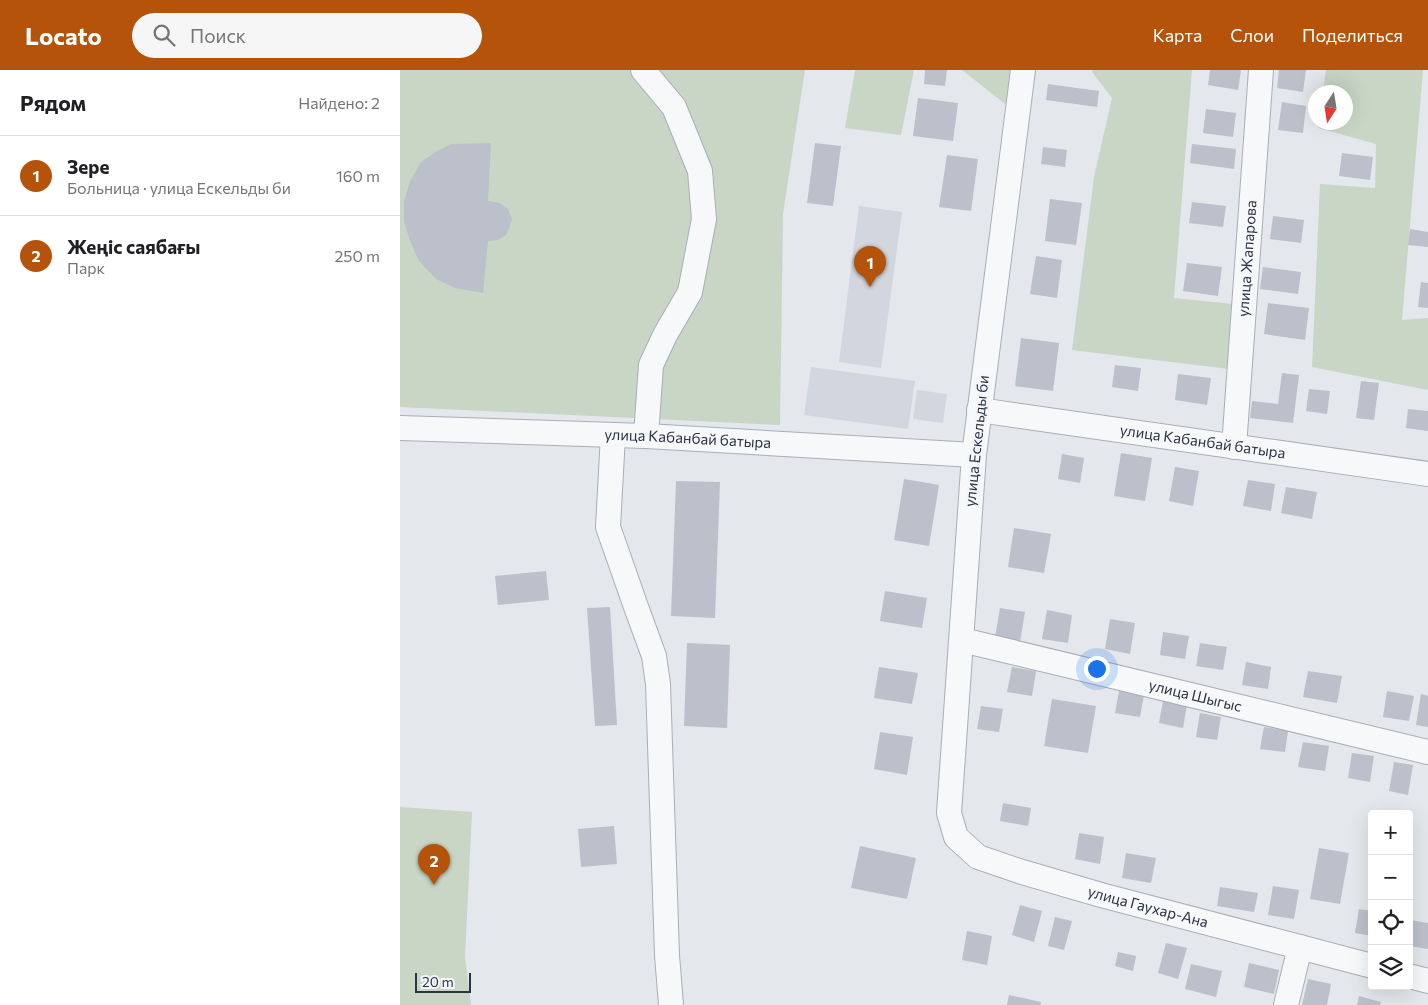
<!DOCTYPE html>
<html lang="ru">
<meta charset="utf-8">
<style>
body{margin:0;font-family:Commissioner,sans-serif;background:#f6f6f6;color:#202124}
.controls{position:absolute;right:15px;bottom:15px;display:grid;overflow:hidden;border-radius:5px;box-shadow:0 5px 20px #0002}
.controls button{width:45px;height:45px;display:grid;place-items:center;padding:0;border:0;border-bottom:1px solid #e0e0e0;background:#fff;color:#202124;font:25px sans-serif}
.compass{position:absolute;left:908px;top:15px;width:45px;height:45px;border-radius:50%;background:#fff;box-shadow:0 5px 20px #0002;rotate:192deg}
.scale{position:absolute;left:15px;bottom:12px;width:56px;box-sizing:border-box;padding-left:5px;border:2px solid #2b3445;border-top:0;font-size:14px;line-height:18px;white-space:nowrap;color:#2b3445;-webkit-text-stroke:4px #f4f6f9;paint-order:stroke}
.you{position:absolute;left:696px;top:598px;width:18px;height:18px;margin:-12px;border:4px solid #fff;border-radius:50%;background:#1a73e8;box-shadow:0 0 0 8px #1a73e833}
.badge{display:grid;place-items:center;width:32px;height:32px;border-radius:50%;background:#b45309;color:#fff;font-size:16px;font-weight:700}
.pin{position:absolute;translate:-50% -41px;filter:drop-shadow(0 1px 2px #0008)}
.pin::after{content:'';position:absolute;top:26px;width:18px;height:15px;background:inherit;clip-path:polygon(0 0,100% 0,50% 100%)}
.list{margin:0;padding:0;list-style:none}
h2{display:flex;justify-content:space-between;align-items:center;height:65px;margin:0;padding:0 20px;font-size:21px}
h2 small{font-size:16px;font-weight:400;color:#757577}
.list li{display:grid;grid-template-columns:32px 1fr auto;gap:15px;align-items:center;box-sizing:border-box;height:80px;padding:0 20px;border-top:1px solid #e0e0e0}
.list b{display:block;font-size:19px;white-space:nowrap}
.list p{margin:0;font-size:16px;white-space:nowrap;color:#757577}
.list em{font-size:16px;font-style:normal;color:#757577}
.icon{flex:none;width:28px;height:28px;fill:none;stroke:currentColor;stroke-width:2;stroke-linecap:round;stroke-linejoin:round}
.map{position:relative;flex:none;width:1028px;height:935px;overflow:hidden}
header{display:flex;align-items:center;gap:30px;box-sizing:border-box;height:70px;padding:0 25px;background:#b45309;color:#fff}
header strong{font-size:24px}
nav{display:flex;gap:28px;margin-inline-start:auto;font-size:18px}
.search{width:350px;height:45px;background:#f6f6f6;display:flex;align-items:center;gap:12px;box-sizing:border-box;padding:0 18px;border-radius:28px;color:#757577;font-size:19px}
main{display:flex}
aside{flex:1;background:#fff}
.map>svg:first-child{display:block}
.built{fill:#d2d6de}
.green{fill:#c9d6c5}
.building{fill:#bbc0ca}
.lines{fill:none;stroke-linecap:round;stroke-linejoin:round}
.minor-casing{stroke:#a9aeb7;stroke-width:26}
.minor{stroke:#f7f8fa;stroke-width:24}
.labels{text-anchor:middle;stroke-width:5;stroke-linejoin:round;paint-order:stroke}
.street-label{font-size:15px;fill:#2b3445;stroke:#f4f6f9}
</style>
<header>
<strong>Locato</strong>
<div class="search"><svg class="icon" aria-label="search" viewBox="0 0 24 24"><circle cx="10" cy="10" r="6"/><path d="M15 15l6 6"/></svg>Поиск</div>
<nav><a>Карта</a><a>Слои</a><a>Поделиться</a></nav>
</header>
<main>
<aside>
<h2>Рядом<small>Найдено: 2</small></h2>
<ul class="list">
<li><span class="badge">1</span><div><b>Зере</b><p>Больница · улица Ескельды би</p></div><em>160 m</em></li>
<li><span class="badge">2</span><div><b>Жеңіс саябағы</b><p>Парк</p></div><em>250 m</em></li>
</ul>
</aside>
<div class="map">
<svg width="1028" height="935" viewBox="0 0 1028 935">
<rect width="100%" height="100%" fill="#e4e7ec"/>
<g class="built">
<path d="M459,136L502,142L481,298L439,292Z"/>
<path d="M411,297L515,311L508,359L404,345Z"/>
<path d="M517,320L547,324L543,353L513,349Z"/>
</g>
<g class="green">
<path d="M0,0H405L383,144L380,355L0,337Z"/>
<path d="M455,0H514L501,65L445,58Z"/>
<path d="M562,0H614L609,37Z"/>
<path d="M693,0H792L774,228L833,234L829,299L672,280L694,107L712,28L692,2Z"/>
<path d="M926,0H1023L1002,250L1028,248V320L912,297L920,114L975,118L976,74L918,58L919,53L946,52V22H923Z"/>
<path d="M0,737L72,742L65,887L71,935H0Z"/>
</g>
<g class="building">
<path d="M525,0H547L545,16L524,14Z"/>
<path d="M810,0H841L838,20L808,15Z"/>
<path d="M879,0H906L903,22L877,18Z"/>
<path d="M648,14L699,21L697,37L646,30Z"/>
<path d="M518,28L558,33L553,71L513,66Z"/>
<path d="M882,32L906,36L903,63L878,60Z"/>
<path d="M806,39L836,43L833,67L803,63Z"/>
<path d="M91,73L88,131L100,133L108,139L112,149L109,159L106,165L98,170L88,171L83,223L55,218L36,209L19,191L10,171L4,151V132L10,111L21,92L37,81L52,74Z"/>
<path d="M415,73L441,76L433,136L407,133Z"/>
<path d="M792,74L836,79L834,99L790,93Z"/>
<path d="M643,77L667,80L665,97L641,94Z"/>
<path d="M942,83L973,87L970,110L939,106Z"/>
<path d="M547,85L578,89L571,141L539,137Z"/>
<path d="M650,129L682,133L676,175L645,171Z"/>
<path d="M792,132L826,136L823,157L789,153Z"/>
<path d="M873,146L904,150L901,173L870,169Z"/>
<path d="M1010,159L1028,162V177L1008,175Z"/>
<path d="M636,186L662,190L657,228L630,224Z"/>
<path d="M787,193L822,197L818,226L783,221Z"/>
<path d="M863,197L901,202L898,224L860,219Z"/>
<path d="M1021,212L1028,213V238L1018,237Z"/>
<path d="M868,233L909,238L905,270L864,264Z"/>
<path d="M621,268L659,273L653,321L615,316Z"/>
<path d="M715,295L741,298L738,321L712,317Z"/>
<path d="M882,303L899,305L893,353L850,348L852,331L878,334Z"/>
<path d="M778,304L811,308L807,335L775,330Z"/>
<path d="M961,311L979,313L974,350L956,348Z"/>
<path d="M909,319L930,321L927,344L906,341Z"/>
<path d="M1008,339L1028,341V361L1006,358Z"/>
<path d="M721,383L752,388L745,431L714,426Z"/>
<path d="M662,384L684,388L680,413L658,409Z"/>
<path d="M775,397L799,401L793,436L769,431Z"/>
<path d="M504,409L539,415L529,476L494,470Z"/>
<path d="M848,410L875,414L871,441L843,436Z"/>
<path d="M276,411L320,412L315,548L271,546Z"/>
<path d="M886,417L917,422L912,449L881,443Z"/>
<path d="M614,458L651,464L644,503L608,497Z"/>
<path d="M146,501L149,530L98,535L95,506Z"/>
<path d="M485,521L527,528L522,558L480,551Z"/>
<path d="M210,537L217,655L195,656L187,538Z"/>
<path d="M600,538L625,542L620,572L595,567Z"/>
<path d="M647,540L672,545L668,573L642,569Z"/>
<path d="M710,549L735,553L730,584L705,579Z"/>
<path d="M763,562L789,566L785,589L760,585Z"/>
<path d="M287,573L330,575L327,658L284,656Z"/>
<path d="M800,573L827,577L823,600L796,596Z"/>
<path d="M846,592L871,597L868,619L842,615Z"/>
<path d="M479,597L518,603L512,634L474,628Z"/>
<path d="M612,597L636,601L632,626L607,622Z"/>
<path d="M908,601L942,606L937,633L903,627Z"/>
<path d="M719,621L744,625L740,647L715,643Z"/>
<path d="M987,621L1014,626L1009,651L983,647Z"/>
<path d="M1021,624L1028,626V657L1016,655Z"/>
<path d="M652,629L696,636L688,683L644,676Z"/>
<path d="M763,631L787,635L783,658L759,653Z"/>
<path d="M581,636L603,639L599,662L577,659Z"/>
<path d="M800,643L821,647L817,670L796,667Z"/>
<path d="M864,657L888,661L885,682L860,679Z"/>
<path d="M480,662L513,667L507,705L474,699Z"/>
<path d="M903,672L929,676L925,701L898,697Z"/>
<path d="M952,683L974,686L970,712L948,708Z"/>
<path d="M994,692L1013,695L1008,725L989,721Z"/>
<path d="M603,733L631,738L628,756L600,751Z"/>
<path d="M214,756L217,794L181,797L178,759Z"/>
<path d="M679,763L704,767L700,794L675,789Z"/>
<path d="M460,776L516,788L507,829L451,818Z"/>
<path d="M919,778L949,783L940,834L910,829Z"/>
<path d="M726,783L756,788L751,813L722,808Z"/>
<path d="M873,816L899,820L894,849L868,845Z"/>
<path d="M820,817L858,823L854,842L817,836Z"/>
<path d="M620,835L642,841L634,872L612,865Z"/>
<path d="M959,839L972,841V866L955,863Z"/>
<path d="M655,847L672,851L664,880L648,876Z"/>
<path d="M1010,850L1028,853V879L1009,876Z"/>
<path d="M567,861L592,866L587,895L562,890Z"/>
<path d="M766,873L787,878L778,909L758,903Z"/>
<path d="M718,882L736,886L733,901L715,896Z"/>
<path d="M849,893L879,900L874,924L844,917Z"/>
<path d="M791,894L822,901L816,927L785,919Z"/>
<path d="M908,909L931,914L927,935H902Z"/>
<path d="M609,925L641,932L640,935H607Z"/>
<path d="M959,926L981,932L980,935H957Z"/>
</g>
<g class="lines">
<defs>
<g id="minor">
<path d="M243,0L274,37L300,101L304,149L290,222L265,265L251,295L246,366"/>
<path id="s1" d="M623,0L574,385L549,743L556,767L578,787L619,801L701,825L972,896"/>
<path id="s2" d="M579,340L1028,404"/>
<path id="s3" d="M0,358L246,366L574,385"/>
<path d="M213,365L208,457L235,534L254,586L258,614L267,885L271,935"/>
<path id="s4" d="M834,377L861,0"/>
<path id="s5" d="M562,570L1028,682"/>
<path d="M1009,906L1028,911"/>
<path d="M886,935L900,877"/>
</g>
</defs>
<use href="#minor" class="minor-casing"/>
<use href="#minor" class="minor"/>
</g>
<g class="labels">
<g class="street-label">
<text dy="5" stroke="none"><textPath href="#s4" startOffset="189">улица Жапарова</textPath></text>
<text dy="5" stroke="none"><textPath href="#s3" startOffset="288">улица Кабанбай батыра</textPath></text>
<text transform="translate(577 371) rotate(-84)" y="5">улица Ескельды би</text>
<text dy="5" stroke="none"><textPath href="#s2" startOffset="226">улица Кабанбай батыра</textPath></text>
<text dy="5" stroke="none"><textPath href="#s5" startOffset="240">улица Шыгыс</textPath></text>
<text dy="5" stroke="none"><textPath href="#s1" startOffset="979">улица Гаухар-Ана</textPath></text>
</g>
</g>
</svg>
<div class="controls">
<button>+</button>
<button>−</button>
<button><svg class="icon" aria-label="locate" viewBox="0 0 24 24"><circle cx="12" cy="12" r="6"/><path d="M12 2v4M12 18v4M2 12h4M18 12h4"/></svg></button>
<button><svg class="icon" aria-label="layers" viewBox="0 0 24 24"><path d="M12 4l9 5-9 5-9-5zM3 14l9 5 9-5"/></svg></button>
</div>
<svg class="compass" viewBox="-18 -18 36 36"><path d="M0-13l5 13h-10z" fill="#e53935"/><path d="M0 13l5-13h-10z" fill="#757577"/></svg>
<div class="scale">20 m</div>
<div class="you"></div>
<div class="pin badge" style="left:470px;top:217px">1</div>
<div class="pin badge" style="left:34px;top:815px">2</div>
</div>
</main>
